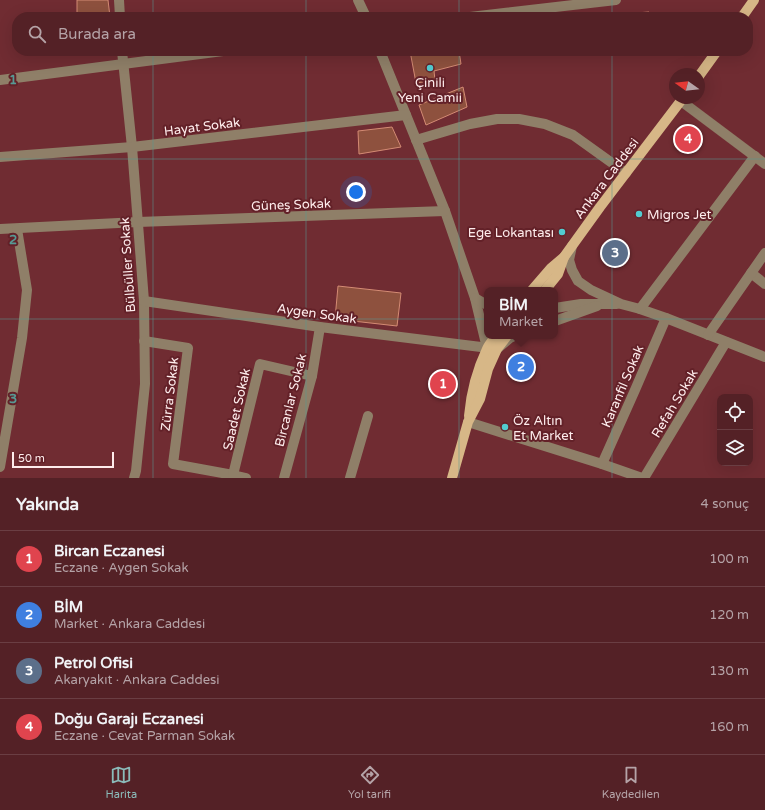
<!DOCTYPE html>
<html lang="tr">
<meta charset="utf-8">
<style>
body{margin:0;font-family:"Varela Round",sans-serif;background:#5d2e32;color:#f1f3f6}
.controls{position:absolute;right:12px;bottom:12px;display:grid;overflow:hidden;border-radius:8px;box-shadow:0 4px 16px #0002}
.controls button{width:36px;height:36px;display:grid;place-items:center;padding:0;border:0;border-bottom:1px solid #6a3e43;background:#542126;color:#f1f3f6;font:20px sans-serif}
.compass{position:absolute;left:669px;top:68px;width:36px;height:36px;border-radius:50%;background:#542126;box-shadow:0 4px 16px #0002;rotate:285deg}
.scale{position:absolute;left:12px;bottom:10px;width:102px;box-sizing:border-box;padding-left:4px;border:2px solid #feecec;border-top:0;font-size:11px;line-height:14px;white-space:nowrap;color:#feecec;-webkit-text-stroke:3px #632128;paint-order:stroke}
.you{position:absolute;left:356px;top:192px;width:14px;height:14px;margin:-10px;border:3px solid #fff;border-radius:50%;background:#1a73e8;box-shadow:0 0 0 6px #1a73e833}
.badge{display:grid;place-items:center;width:26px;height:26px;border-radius:50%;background:#8bbbb9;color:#fff;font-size:13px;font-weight:700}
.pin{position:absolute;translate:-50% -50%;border:2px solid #fff;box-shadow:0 1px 4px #0006}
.popup{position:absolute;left:484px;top:287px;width:74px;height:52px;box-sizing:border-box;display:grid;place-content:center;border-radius:8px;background:#542126;filter:drop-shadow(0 1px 3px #0005);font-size:13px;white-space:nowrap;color:#b5a3a7}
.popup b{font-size:15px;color:#f1f3f6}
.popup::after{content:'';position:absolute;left:50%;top:100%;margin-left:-8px;border:8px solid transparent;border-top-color:#542126}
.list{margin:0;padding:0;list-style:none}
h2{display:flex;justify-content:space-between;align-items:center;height:52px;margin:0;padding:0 16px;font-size:17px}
h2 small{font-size:13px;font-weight:400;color:#b5a3a7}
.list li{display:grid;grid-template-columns:26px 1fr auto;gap:12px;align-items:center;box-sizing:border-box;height:56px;padding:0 16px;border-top:1px solid #6a3e43}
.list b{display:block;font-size:15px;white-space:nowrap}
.list p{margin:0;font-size:13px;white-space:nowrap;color:#b5a3a7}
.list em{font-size:13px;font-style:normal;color:#b5a3a7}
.icon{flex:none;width:22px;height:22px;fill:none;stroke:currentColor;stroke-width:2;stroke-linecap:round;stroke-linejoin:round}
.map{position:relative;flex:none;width:765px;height:478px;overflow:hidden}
.search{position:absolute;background:#542126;box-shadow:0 4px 16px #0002;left:12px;right:12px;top:12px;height:44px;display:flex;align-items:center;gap:10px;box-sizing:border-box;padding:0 14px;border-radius:16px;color:#b5a3a7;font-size:15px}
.sheet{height:276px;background:#542126}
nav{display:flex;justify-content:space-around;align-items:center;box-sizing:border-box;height:56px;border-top:1px solid #6a3e43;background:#542126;font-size:11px;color:#b5a3a7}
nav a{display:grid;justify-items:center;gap:2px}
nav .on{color:#8bbbb9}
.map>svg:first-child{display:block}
.building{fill:#8e513e;stroke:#d48b74}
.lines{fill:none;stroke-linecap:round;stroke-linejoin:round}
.minor{stroke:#8f7f68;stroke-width:10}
.major{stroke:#d7b787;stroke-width:10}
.grid{fill:none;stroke:#579994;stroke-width:1;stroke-opacity:0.55}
.poi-dot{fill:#52ccd0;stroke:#632128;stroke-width:1.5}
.labels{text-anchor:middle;stroke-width:4;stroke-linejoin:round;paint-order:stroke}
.poi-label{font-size:13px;fill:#feecec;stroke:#632128;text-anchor:start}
.street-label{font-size:13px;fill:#feecec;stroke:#632128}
.grid-label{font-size:13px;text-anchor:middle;font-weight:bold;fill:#579994;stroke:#632128;stroke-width:4;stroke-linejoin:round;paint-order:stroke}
</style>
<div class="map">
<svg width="765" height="478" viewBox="0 0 765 478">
<rect width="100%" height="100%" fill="#702c32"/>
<g class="building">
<path d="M77,0H108L110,17H77Z"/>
<path d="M649,12L647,17H595V16Z"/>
<path d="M410,51H459L461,64L434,71L435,80L416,83Z"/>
<path d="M463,87L467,107L426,125L419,105Z"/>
<path d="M392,127L401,147L359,154L358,131Z"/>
<path d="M338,286L401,293L397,326L335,319Z"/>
</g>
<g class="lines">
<g class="minor">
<path d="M119,0L120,17"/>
<path d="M358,0L366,17"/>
<path d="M470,17L616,0"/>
<path d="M122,51L132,147L144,301L145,384L136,471L134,478"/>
<path d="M380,51L445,211L475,298L487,348"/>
<path d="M0,80L223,51"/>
<path d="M681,101L765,164"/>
<path d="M416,140L470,124L497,119H519L545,124L573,135L626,173"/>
<path d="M0,157L132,147L406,115"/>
<path d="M0,229L138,222L445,211"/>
<path d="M572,246L569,260L572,270L578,281L591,290L621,304L640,309L666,318L765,357"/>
<path d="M751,273L765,284"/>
<path d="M475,298L487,305"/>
<path d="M144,301L320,327L497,349L510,338L514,336"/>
<path d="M555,308L581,304H617"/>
<path d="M640,309L755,156"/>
<path d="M555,321L597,306"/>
<path d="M708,335L765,253"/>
<path d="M144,341L188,348L173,464L233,475"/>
<path d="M468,422L602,464L642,478"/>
<path d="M602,464L635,390L666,318"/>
<path d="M0,467L22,338L27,290L17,229"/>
<path d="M246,478L233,475L260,364L312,376"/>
<path d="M284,478L312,376L320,327"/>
<path d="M350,478L368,416"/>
<path d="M644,478L726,342"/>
</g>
<g class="major">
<path d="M742,17L754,0"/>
<path d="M699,76L717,51"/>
<path d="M532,290L551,268L564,257L600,207L683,98"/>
<path d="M545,290L558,274L564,257"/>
<path d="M469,416C471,393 477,370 487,349C489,344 493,340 496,336"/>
<path d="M452,478L468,422L480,399L488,369L497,349L507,336"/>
</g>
</g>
<path class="grid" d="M153,0V17M306,0V17M459,0V17M612,0V17M153,51V478M306,51V478M459,51V478M612,51V478M0,159H765M0,319H765"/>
<g class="poi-dot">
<circle cx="430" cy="68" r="4"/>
<circle cx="639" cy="214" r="4"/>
<circle cx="562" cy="232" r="4"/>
<circle cx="505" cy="427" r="4"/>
</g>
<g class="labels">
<g class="poi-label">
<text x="430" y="87" text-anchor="middle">Çinili<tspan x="430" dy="15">Yeni Camii</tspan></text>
<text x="647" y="219">Migros Jet</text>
<text x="554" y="237" text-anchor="end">Ege Lokantası</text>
<text x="513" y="425">Öz Altın<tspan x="513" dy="15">Et Market</tspan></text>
</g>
<g class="street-label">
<text transform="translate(202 126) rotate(-7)" y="5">Hayat Sokak</text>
<text transform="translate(606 178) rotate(-53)" y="5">Ankara Caddesi</text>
<text transform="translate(291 204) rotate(-2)" y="5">Güneş Sokak</text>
<text transform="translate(127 265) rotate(-94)" y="5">Bülbüller Sokak</text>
<text transform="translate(317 313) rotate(8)" y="5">Aygen Sokak</text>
<text transform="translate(622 386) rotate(-67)" y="5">Karanfil Sokak</text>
<text transform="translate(169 394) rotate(-83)" y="5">Zürra Sokak</text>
<text transform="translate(290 400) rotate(-76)" y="5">Bircanlar Sokak</text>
<text transform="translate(674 403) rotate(-59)" y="5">Refah Sokak</text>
<text transform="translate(236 409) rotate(-77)" y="5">Saadet Sokak</text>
</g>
</g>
<g class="grid-label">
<text x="13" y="84">1</text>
<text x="13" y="244">2</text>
<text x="13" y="403">3</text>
</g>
</svg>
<div class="controls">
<button><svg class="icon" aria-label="locate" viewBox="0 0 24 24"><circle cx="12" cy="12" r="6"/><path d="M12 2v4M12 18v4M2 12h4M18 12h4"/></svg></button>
<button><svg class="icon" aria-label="layers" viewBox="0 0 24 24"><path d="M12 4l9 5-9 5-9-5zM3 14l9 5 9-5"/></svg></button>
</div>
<svg class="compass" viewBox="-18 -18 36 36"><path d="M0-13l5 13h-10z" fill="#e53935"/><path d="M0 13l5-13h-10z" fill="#b5a3a7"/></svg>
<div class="scale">50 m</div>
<div class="you"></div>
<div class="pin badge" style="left:443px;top:384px;background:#e0444e">1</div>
<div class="pin badge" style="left:521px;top:367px;background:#3f7fe0">2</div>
<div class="popup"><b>BİM</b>Market</div>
<div class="pin badge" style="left:615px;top:253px;background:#5c6f8a">3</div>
<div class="pin badge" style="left:688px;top:139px;background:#e0444e">4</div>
<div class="search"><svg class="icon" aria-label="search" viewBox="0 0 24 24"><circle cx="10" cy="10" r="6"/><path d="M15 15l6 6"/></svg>Burada ara</div>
</div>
<section class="sheet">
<h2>Yakında<small>4 sonuç</small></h2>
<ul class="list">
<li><span class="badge" style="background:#e0444e">1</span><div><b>Bircan Eczanesi</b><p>Eczane · Aygen Sokak</p></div><em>100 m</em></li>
<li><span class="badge" style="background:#3f7fe0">2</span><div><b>BİM</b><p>Market · Ankara Caddesi</p></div><em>120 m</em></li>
<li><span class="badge" style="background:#5c6f8a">3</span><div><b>Petrol Ofisi</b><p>Akaryakıt · Ankara Caddesi</p></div><em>130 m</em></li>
<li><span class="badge" style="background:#e0444e">4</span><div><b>Doğu Garajı Eczanesi</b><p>Eczane · Cevat Parman Sokak</p></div><em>160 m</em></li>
</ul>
</section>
<nav>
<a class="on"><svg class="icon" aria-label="map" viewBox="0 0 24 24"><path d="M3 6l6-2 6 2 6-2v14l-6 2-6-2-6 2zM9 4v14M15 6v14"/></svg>Harita</a>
<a><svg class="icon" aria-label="directions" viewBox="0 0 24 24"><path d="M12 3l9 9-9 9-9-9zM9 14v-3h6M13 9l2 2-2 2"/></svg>Yol tarifi</a>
<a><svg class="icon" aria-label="saved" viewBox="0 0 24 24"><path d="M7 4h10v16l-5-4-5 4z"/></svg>Kaydedilen</a>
</nav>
